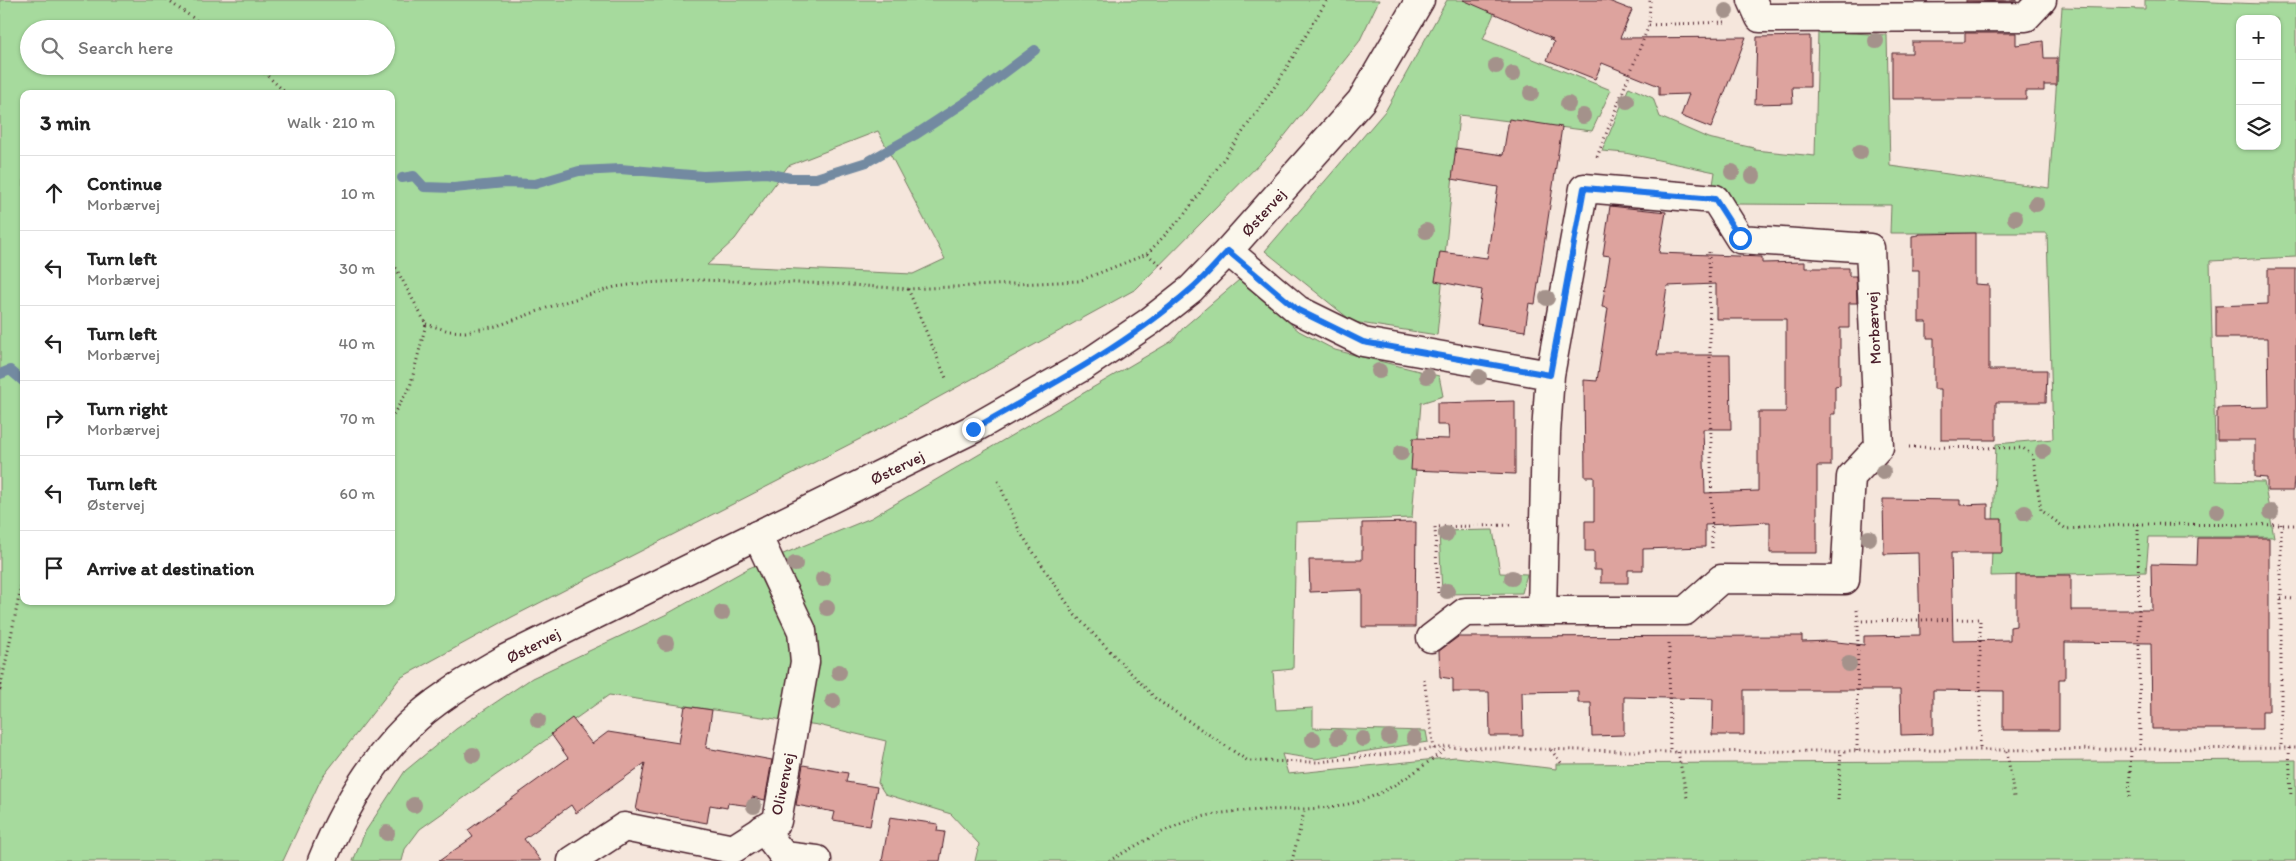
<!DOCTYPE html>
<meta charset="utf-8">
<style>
body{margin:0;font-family:Itim,sans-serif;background:#f6f6f6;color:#222}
.controls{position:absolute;right:15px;top:15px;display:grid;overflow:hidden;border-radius:10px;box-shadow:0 1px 4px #0004}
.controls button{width:45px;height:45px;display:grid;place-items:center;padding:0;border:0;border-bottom:1px solid #e0e0e0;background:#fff;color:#222;font:25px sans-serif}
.stop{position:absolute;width:15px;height:15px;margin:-11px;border:4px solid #1a73e8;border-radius:50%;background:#fff}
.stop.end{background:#1a73e8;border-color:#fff;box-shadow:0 1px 5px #0008}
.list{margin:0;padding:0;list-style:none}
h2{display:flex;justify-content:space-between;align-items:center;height:65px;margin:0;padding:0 20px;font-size:21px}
h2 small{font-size:16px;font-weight:400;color:#767676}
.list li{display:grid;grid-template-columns:32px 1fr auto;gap:15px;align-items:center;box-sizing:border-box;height:75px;padding:0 20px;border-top:1px solid #e0e0e0}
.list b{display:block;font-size:19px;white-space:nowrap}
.list p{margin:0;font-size:16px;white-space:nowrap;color:#767676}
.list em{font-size:16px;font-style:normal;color:#767676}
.icon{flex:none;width:28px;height:28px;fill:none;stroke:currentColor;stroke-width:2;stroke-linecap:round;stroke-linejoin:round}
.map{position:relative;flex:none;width:2296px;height:861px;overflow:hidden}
.search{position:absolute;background:#fff;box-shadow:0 1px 4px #0004;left:20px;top:20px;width:375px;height:55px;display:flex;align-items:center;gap:12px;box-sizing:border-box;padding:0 18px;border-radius:28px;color:#767676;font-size:19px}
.panel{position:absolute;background:#fff;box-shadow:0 1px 4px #0004;left:20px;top:90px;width:375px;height:515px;border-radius:10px}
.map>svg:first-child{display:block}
.green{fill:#a6da9d;stroke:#787c64;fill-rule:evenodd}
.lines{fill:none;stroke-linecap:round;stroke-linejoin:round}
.stream{stroke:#738aa1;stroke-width:10}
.building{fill:#dda39e;stroke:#4a1f2b;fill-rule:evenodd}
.minor-casing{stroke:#4a1f2b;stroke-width:31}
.path{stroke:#4a1f2b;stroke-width:3;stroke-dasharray:1 4;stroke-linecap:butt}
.minor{stroke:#fbf7ec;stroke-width:28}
.tree{fill:#a4928b}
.route{stroke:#1a73e8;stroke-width:6}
.labels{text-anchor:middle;stroke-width:5;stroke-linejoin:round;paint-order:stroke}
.street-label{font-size:16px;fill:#4a1f2b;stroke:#fbf7ec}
</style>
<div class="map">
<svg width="2296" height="861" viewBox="0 0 2296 861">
<rect width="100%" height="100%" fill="#f5e6dc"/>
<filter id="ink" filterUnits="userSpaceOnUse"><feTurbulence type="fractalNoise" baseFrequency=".02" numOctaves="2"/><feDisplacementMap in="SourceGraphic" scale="10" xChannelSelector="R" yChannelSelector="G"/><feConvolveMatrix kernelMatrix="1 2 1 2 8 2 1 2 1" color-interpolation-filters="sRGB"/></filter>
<g filter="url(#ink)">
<g class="green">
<path d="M0,0H1379L1359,42L1275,148L1136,289L899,419L512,617L400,678L321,779L283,861H0ZM29,29H386V66H29ZM24,94H391V601H24ZM878,131L945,259L913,274L707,265L735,239L788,166Z"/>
<path d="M1447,0H1500L1483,39L1611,90L1592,131L1459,115L1437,335L1353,322L1265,251L1386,110Z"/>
<path d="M2145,0C2196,0 2246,5 2296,4V257L2210,261L2216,481L2264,482L2274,537H2149L2146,572L1991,576L1996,444L2053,439L2047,233H1890L1891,205L1731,204L1713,185L1715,172L1625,153L1602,151L1629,87L1653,98L1660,117L1708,138L1754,148V150L1815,156L1818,31L1887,35L1890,166L2049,188L2062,7L2145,9ZM2240,19H2277V146H2240Z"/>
<path d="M1239,280L1299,331L1335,350L1439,376L1443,396L1421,403L1412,518L1296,522L1293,669L1273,671L1276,710L1313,708V728L1426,731L1428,742L1315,759L1282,754L1288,774L1456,757L1556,769V764L2296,760V861H975L979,844L951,814L885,794L878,783L886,741L818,725L609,695L420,829L405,849L402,861H353L365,832L405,771L456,729L532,678L667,614L749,568L871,518L1172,341L1184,327Z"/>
<path d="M1493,530L1500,573L1527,574L1522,593L1442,594L1439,531Z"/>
</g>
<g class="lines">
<g class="stream">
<path d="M402,178L414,176L424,187L454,188L505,183L535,184L579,171L620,169L703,176L767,173L790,178H816L867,162L915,135L967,101L1035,50"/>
<path d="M0,374L10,370L24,382"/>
</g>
</g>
<g class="building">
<path d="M1463,0H1606L1632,10L1620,38L1746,37L1711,128L1681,116L1689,94L1659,95V86L1602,63L1595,79L1547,60L1554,42L1549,39H1553Z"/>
<path d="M1966,0H2017V1L1966,2Z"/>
<path d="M1965,33H2016V45L2043,41L2044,58H2057V85H2044V91H2026V99H1892V53H1912V42H1965Z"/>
<path d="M1810,36V87H1792L1793,103L1755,104L1757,37Z"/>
<path d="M1509,119L1562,127L1535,304L1529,303L1525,331L1477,324L1482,290L1435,281L1440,252L1487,258L1498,187L1452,179L1456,148L1503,155Z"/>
<path d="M1610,206L1666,212L1659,253L1762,257V263L1805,262V268H1849V276H1856L1857,303H1849V328H1840V385L1835,386V414H1831V466H1817V553H1770V522L1705,525V547L1643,549V570H1628V583H1601V570H1594V551H1585V521H1594V477H1585L1584,380L1597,381L1608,308L1602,307L1610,256L1603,255ZM1716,284V319H1786V412H1758V491L1705,493L1703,429H1731L1730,355H1657L1667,286Z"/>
<path d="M1975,233V284L1989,285V370H2047L2046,402H1996V440H1941V389H1934V338H1927V322H1919V270H1912V236L1919,235V234Z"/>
<path d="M2268,269H2296V477L2294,478L2293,491H2267V478L2255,477V440H2217V408L2269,407L2268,338H2216V306L2268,304Z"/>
<path d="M1515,401V474L1411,470L1413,438L1449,439L1448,425H1437V403Z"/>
<path d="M1883,499L1960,500V505L1988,504V519H2002V553H1951L1953,641L2010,640V627L2016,626V575H2071V610H2152L2151,564L2197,565L2198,538H2269V711H2262V729H2152L2151,643L2065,642V679H2059V730H2003V691L1933,690V734L1901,735L1900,690H1744V735H1712L1713,699L1624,697V735L1592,736L1591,703H1578V691L1522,692L1523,736H1490L1489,692H1453V679L1440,677L1439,651L1458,637L1802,636V642L1828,641L1864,645V636L1920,635L1918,553L1884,554Z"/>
<path d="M1416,522L1415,627H1362V590L1310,592L1309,560H1362V523Z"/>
<path d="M685,706L712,710L706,748L772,760L765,800L752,797L751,806L728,803L727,808L710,805L707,823L636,810L645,763L576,813L571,805L524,839L541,861H439L473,837L468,830L568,758L551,734L572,718L592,744L608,732L679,743Z"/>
<path d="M803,765L848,773L846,782L877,787L870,826L833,820L835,812L796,805Z"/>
<path d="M890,817L938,824L937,831L945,832L940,861H882Z"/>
</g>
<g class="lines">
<defs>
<g id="minor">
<path d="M1752,0L1760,18L2026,17L2042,0"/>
<path d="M1228,251L1298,310L1363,342L1550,375L1584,188L1715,199L1740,239L1870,248L1879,447L1851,477L1845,580L1721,579L1685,611H1542L1546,433L1550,375"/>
<path d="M1431,638L1465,612L1542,611"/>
<path d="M763,829L784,856L817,860"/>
<path d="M322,861C342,812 370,764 408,726C436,698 471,679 505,659L973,429L1087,364L1149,322L1191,289L1228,251L1361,101L1420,0"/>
<path d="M572,861L624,827L733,849L777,821L805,662L802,631L757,535"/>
</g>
</defs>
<use href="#minor" class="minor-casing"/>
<g class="path">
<path d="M167,0L209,29"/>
<path d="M1649,25L1726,22"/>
<path d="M257,66L287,94"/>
<path d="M1597,157L1649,25L1650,0"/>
<path d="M1709,252L1712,550"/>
<path d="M1147,254L1184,215L1278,82L1327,0"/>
<path d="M391,259L426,324L410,387L391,418"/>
<path d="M908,289L946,378"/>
<path d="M426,324L449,331L465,332L497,326L555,305L615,287L644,283L700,280L835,284L908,289L1079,281L1147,254L1166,270"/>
<path d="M1909,447L2023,448L2033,456L2041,510L2066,529L2138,524L2296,525"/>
<path d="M998,481L1020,532L1075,615L1156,699L1248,761L1319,762L1447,747L1670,752L2296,748"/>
<path d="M2138,524L2140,750"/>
<path d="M2281,524V748"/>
<path d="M1438,593L1435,527L1513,525"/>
<path d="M2281,598L2296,599"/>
<path d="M1857,610L1858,621L1980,619V750"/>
<path d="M1669,643L1670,752"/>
<path d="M1424,679L1434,749"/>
<path d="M0,690L24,572"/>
<path d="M2289,748L2291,797"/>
<path d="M1551,750L1562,764"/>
<path d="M1857,751L1858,621"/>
<path d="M2007,751L2014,797"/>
<path d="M1678,752L1687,798"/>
<path d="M2129,797L2131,750"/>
<path d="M1838,800L1841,751"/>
<path d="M1109,861C1135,846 1166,828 1194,819C1244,804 1302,815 1353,803C1388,794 1419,769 1447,748"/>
<path d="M1292,861L1305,808"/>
</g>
<use href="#minor" class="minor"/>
</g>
<g class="tree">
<circle cx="1726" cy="11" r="8"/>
<circle cx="1876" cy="41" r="8"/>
<circle cx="1496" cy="66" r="8"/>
<circle cx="1513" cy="74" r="8"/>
<circle cx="1531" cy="93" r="8"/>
<circle cx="1627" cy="101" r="8"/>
<circle cx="1568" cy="104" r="8"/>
<circle cx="1583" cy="116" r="8"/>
<circle cx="1860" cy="152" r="8"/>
<circle cx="1732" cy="172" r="8"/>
<circle cx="1753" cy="176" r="8"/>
<circle cx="2036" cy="204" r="8"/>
<circle cx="2015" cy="218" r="8"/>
<circle cx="1426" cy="231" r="8"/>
<circle cx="1547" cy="298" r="8"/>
<circle cx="1379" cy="371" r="8"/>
<circle cx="1427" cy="376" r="8"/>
<circle cx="1479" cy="377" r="8"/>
<circle cx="2043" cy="451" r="8"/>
<circle cx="1401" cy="453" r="8"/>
<circle cx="1883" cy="472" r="8"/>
<circle cx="2217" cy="511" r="8"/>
<circle cx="2271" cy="512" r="8"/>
<circle cx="2025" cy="513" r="8"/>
<circle cx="1446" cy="534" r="8"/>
<circle cx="1869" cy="538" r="8"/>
<circle cx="795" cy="564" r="8"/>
<circle cx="1512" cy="578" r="8"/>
<circle cx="823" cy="579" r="8"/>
<circle cx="1447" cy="591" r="8"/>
<circle cx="827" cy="608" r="8"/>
<circle cx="722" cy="613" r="8"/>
<circle cx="666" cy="643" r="8"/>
<circle cx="1849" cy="664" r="8"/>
<circle cx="839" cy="672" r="8"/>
<circle cx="833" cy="701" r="8"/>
<circle cx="538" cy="720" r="8"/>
<circle cx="1338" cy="737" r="8"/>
<circle cx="1389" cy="737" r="8"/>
<circle cx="1414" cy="738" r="8"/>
<circle cx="1313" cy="739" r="8"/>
<circle cx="1363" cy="739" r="8"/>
<circle cx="473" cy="755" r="8"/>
<circle cx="414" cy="805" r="8"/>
<circle cx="754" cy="806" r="8"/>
<circle cx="387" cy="833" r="8"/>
</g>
</g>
<g class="lines" filter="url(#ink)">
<path class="route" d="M973,429C1048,387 1126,346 1191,289C1204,278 1216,264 1228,251L1298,310L1363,342L1550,375L1584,188L1715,199L1740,238"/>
</g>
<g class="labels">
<g class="street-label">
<text transform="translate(1263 212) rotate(-48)" y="6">Østervej</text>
<text transform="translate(1873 328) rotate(-93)" y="6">Morbærvej</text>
<text transform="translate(897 467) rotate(-26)" y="6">Østervej</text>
<text transform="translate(533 645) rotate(-27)" y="6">Østervej</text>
<text transform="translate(782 784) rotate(-78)" y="6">Olivenvej</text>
</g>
</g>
</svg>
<div class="controls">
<button>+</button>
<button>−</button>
<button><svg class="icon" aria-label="layers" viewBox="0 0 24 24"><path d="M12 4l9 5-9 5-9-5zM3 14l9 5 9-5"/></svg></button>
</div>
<div class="stop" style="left:1740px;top:238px"></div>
<div class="stop end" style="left:973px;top:429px"></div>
<div class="search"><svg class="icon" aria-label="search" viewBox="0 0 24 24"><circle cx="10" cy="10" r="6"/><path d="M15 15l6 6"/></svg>Search here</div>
<section class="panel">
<h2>3 min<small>Walk · 210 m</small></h2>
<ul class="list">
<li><svg class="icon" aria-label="ahead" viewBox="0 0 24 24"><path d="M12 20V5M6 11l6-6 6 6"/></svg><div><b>Continue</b><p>Morbærvej</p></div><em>10 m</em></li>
<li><svg class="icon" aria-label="left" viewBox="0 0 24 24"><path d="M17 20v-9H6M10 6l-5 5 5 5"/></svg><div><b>Turn left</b><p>Morbærvej</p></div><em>30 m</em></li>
<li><svg class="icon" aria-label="left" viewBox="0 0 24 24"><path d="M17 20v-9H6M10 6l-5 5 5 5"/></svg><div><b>Turn left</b><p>Morbærvej</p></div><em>40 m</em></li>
<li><svg class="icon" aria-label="right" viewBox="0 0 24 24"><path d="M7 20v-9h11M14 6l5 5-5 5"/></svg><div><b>Turn right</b><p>Morbærvej</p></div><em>70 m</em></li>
<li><svg class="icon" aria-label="left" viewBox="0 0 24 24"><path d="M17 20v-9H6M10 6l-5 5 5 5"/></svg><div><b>Turn left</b><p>Østervej</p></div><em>60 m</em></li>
<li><svg class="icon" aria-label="arrive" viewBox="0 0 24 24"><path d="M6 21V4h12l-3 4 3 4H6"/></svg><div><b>Arrive at destination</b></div></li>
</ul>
</section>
</div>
